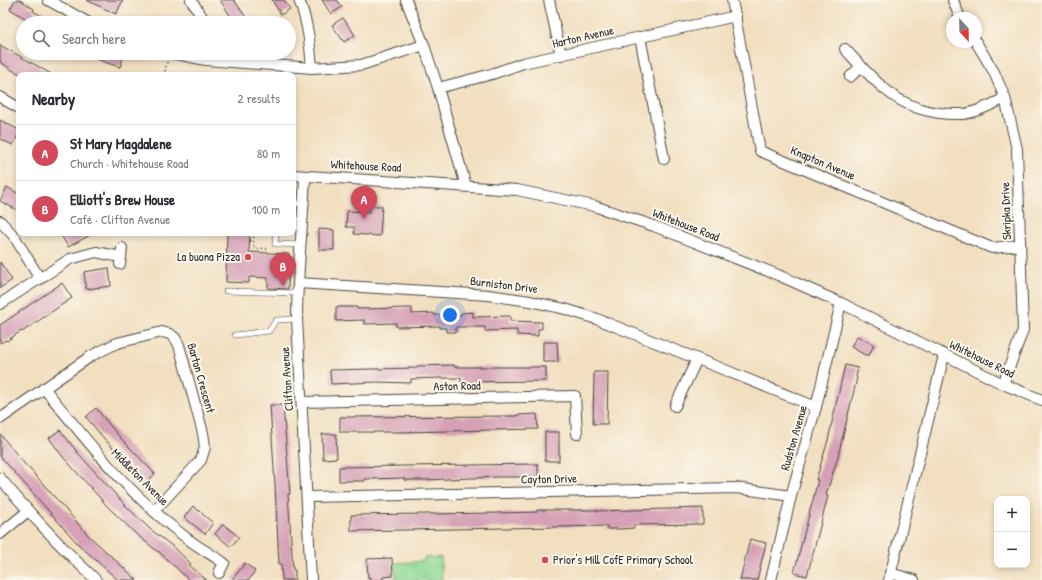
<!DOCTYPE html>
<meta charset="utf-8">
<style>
body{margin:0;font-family:"Patrick Hand",sans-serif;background:#f7f7f7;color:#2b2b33}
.controls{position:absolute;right:12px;bottom:12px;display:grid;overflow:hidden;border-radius:8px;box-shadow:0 2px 6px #0003}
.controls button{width:36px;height:36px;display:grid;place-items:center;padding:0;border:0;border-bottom:1px solid #e1e1e2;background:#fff;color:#2b2b33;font:20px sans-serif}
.compass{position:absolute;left:946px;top:12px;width:36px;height:36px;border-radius:50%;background:#fff;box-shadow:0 2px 6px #0003;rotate:158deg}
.you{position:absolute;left:450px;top:315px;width:14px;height:14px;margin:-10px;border:3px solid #fff;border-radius:50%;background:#1a73e8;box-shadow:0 0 0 6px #1a73e833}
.badge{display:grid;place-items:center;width:26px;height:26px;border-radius:50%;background:#d1495b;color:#fff;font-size:13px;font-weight:700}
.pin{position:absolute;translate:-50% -33px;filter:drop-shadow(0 1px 2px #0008)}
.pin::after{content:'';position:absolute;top:21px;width:14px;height:12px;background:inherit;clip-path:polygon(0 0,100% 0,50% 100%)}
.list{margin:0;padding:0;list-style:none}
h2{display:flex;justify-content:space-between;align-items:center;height:52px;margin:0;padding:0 16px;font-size:17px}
h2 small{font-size:13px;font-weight:400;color:#7c7c81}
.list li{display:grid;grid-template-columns:26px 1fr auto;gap:12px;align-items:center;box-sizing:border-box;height:56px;padding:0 16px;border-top:1px solid #e1e1e2}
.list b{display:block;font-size:15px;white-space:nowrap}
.list p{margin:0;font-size:13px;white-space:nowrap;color:#7c7c81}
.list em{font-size:13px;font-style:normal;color:#7c7c81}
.icon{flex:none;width:22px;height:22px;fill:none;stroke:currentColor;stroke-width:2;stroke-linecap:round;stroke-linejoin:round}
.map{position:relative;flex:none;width:1042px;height:580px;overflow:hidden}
.search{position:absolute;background:#fff;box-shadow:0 2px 6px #0003;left:16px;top:16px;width:280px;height:44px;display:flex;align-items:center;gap:10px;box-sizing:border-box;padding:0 14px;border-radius:22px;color:#7c7c81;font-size:15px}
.panel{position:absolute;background:#fff;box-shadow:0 2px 6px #0003;left:16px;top:72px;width:280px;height:164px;border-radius:8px}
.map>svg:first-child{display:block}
.park{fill:url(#park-tufts);stroke:#5e8260}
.building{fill:#d6a1b6}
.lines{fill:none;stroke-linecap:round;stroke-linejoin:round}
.lane-casing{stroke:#494641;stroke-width:6}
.street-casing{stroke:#494641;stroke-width:12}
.path{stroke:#494641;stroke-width:2;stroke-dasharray:1 3;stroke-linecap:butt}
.lane{stroke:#fff;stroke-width:5}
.street{stroke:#fff;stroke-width:10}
.poi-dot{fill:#d1495b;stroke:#fbf7ec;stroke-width:1.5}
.labels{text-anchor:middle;stroke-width:4;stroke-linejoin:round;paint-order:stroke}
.street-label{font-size:12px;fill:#2b2b2b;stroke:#fbf7ec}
.poi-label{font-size:12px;fill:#2b2b2b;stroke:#fbf7ec;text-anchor:end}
</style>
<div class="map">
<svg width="1042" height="580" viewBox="0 0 1042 580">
<defs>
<pattern id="park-tufts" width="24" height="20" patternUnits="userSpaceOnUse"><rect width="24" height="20" fill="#92da95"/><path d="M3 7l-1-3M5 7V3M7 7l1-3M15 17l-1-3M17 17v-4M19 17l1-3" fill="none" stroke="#7ebb81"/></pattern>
</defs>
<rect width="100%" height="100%" fill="#fbf7ec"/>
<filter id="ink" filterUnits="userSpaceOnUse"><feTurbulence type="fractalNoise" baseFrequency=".025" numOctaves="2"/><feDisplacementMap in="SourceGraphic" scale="8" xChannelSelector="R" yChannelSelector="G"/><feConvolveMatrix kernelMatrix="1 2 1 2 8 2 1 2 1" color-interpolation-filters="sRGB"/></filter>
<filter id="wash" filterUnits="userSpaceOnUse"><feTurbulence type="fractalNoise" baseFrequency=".012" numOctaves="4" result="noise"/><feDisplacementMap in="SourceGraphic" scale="16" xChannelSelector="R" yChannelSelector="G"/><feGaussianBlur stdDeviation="0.9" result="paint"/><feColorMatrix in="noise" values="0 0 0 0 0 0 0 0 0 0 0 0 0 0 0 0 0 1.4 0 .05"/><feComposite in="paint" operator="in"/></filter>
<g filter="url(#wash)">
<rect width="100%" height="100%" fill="#f2dfc0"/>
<path class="park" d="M441,557L442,580H396L395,563L424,561V558Z"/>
<g id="blocks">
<g class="building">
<path d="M15,0H20L34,9L33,11L54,23H33L10,9Z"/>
<path d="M86,0H123L116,14Z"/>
<path d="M220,0H234L250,23H235Z"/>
<path d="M272,0H284L290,9L281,15Z"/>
<path d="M322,0H337L342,7L331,14Z"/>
<path d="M343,18L355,35L344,42L332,25Z"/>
<path d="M0,45L39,67L53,75H22L12,70L0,62Z"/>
<path d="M85,53H118L124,55L120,67L104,62Z"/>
<path d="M0,120L19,130V133L13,145L0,139Z"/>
<path d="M7,187L19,194V211L0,201Z"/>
<path d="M370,206H382L380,236L354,234V227H346L347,211L370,212Z"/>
<path d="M319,229L334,230V250H319Z"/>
<path d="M60,233H94L68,247Z"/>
<path d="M227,233H250L249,252L289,254L288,289L268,288V278L249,277V283L226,282Z"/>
<path d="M0,262L12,280L0,288Z"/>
<path d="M109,268L111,286L86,289L84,272Z"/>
<path d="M62,283L72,298L22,332L21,331L7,341L6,340L0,343V325Z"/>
<path d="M336,307H357V309L412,308V314L434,313V315H461V313L473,312V317L510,316V321L542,322V329H538V336L517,335V330L485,331V327H456V332H446V328H440V326L396,327V323L364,324V320L336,321Z"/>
<path d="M857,336L874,345L869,355H865L851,347Z"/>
<path d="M543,342H557L558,362H543Z"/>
<path d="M454,365V367H546V381L461,382V378H439L411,379V383L377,382L331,384L330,370L417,368V366Z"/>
<path d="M845,365L858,368L856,377L857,378L837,460L826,495L828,496L807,576L794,573L818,480H816L828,440Z"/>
<path d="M594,372H608L607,424H593Z"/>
<path d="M270,405H283L290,494H288L293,570H295V580H282L281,564H279L275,485Z"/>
<path d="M96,408L117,434L155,474L145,483L102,436L86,417Z"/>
<path d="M537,414L538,429L402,432H340V417L517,416V415Z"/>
<path d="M60,430L78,453L126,506L150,529L176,549L191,564L189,566L207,580H189L158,551V552L135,533L108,507L63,457L49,438Z"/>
<rect x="545" y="432" width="14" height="29"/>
<path d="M0,434L28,468H29L88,535L137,580H118L78,544L0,456Z"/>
<path d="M322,434H336L337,458L323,459Z"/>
<path d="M538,464V477H497L424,480H404V478L365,479V481H339V467Z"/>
<path d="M193,506L213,523L205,534L184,517Z"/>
<path d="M703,508V524L634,525V528L621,529H607V526L351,531V515L500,513L537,512V510H597V511Z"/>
<path d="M223,524L239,537L231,547L215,534Z"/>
<path d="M750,539L766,543L757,580H740Z"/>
<path d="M392,558L393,576L383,577V580H370V577L368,578L367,559Z"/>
<path d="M245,563L255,571L249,580H232Z"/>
</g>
</g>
</g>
<g filter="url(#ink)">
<use href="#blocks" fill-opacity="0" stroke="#494641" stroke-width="1"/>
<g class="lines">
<defs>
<g id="lane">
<path d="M293,203L304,204"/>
<path d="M276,233L275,244L301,245"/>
<path d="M226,291L297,293"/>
<path d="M235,335L269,331L276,320L297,319"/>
</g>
<g id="street">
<path d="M48,0L89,23"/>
<path d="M191,0L206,23"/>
<path d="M299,0C308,23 310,44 312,68"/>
<path d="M406,0L424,45L438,88L466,186"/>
<path d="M549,0L561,55"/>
<path d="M732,0L760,151L992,248L1020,245"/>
<path d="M953,0L960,18"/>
<path d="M640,37L664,159"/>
<path d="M976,42L994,72L1005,98L1017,149L1023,330L1003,384"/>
<path d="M845,49C858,63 871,78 886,90C907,108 935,115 963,114C976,113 993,104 1005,98"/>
<path d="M171,53L206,60L312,68L361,65L424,45"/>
<path d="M850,77L861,66"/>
<path d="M438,88L492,74L523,63L736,16"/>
<path d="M0,97L19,108"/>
<path d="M293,175L517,190L594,206L654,226L778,275L841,303L1003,384L1042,400"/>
<path d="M305,176C303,224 297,271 297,319L311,580"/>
<path d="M0,221L14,236L40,279"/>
<path d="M120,264L122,248"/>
<path d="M298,283L488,295L530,301L565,309L597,319L720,368L816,407"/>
<path d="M0,304L70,259L96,252L121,257"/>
<path d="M44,388C86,440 129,495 184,536C196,546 211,554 224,563L219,573"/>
<path d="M302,402L575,396L577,434"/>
<path d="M675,406L697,359"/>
<path d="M0,419L91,356L117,343L162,332L170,334L175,338L179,345L203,433L205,447L201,460L154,511"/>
<path d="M0,478C30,514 62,548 96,580"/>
<path d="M307,497L736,488L791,496"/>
<path d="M0,534L28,511"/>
<path d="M890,573L914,580"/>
<path d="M771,580L791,496L816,407L841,303"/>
<path d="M889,580L944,355"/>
</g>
</defs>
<use href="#lane" class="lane-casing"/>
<use href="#street" class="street-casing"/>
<g class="path">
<path d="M164,75L167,62"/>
<path d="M254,233L253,248L269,249"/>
</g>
<use href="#lane" class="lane"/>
<use href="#street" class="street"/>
</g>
</g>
<g class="poi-dot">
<circle cx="248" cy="257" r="4"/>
<circle cx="545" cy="560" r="4"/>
</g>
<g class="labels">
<g class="street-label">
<text transform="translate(583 37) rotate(-13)" y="4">Harton Avenue</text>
<text transform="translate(823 163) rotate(23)" y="4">Knapton Avenue</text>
<text transform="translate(366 166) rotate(3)" y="4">Whitehouse Road</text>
<text transform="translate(1006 211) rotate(-92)" y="4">Skripka Drive</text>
<text transform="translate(686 225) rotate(21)" y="4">Whitehouse Road</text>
<text transform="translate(504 285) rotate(7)" y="4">Burniston Drive</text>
<text transform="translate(982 359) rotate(26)" y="4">Whitehouse Road</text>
<text transform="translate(201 378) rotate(74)" y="4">Barton Crescent</text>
<text transform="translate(287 379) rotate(-94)" y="4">Clifton Avenue</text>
<text transform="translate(457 386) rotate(-1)" y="4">Aston Road</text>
<text transform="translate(794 438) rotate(-74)" y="4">Rudston Avenue</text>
<text transform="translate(140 477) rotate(45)" y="4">Middleton Avenue</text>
<text transform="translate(549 479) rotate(-1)" y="4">Cayton Drive</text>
</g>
<g class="poi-label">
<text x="240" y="261">La buona Pizza</text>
<text x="553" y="564" text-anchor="start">Prior's Mill CofE Primary School</text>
</g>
</g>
</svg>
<div class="controls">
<button>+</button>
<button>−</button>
</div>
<svg class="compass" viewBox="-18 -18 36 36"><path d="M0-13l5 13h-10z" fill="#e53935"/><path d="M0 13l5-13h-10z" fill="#7c7c81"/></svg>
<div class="you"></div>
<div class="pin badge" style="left:364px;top:219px">A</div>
<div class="pin badge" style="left:283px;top:286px">B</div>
<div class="search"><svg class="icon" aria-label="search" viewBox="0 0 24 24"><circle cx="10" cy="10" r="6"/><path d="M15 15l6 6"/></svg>Search here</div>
<section class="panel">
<h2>Nearby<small>2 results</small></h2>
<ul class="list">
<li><span class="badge">A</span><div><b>St Mary Magdalene</b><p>Church · Whitehouse Road</p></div><em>80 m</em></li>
<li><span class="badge">B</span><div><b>Elliott's Brew House</b><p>Café · Clifton Avenue</p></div><em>100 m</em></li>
</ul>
</section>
</div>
